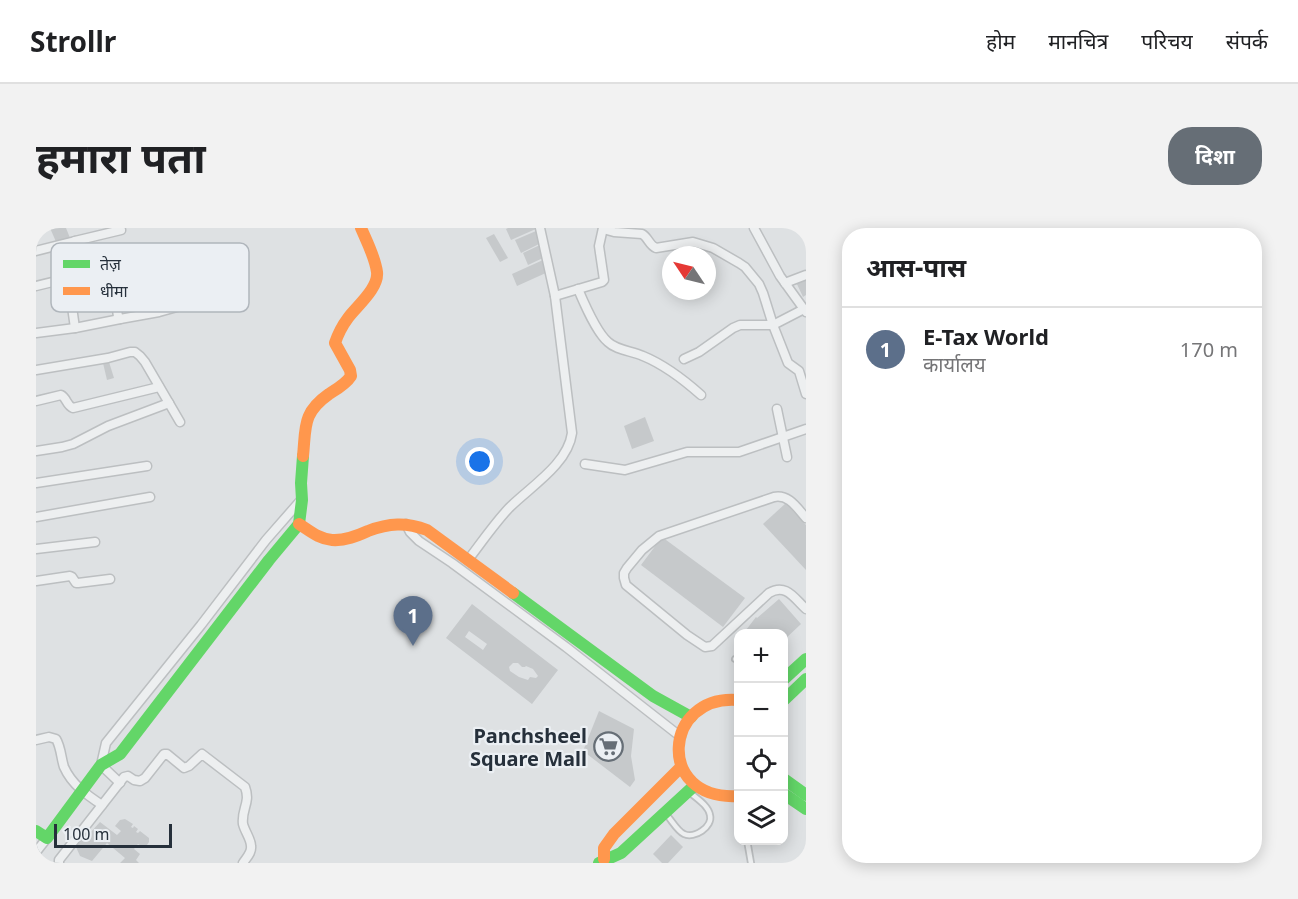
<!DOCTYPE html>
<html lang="hi">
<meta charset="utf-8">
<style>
body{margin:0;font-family:"Noto Sans","Noto Sans Devanagari",sans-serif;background:#f2f2f2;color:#202124}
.controls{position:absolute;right:18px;bottom:18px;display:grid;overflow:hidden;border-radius:12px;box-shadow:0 3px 15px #0003}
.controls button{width:54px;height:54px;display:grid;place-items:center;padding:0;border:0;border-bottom:2px solid #e0e0e0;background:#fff;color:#202124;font:30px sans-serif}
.compass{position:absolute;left:626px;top:18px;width:54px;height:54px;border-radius:50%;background:#fff;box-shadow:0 3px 15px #0003;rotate:305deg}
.scale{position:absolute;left:18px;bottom:15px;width:118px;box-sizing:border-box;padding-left:6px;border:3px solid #26303b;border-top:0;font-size:16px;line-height:21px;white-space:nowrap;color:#26303b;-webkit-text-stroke:4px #ebeff3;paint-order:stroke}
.you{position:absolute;left:444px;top:234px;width:21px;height:21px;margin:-15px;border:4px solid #fff;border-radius:50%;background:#1a73e8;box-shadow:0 0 0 9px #1a73e833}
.badge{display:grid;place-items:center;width:39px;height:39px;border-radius:50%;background:#666e76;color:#fff;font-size:20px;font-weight:700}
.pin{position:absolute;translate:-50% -50px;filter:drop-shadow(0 2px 3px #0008)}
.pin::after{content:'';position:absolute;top:32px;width:21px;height:18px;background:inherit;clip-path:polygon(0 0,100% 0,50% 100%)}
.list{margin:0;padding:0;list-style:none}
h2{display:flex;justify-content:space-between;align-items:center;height:78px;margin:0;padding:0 24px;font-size:26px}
h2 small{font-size:20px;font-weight:400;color:#757577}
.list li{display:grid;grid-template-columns:39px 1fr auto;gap:18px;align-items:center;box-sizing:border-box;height:84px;padding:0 24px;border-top:2px solid #e0e0e0}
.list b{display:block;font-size:22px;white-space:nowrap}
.list p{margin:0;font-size:20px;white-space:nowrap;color:#757577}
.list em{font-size:20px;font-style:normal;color:#757577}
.icon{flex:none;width:33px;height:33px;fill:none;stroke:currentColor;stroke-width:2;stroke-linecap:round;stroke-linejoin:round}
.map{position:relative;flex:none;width:770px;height:635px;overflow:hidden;border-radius:24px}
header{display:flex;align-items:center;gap:36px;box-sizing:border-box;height:84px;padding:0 30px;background:#fff;border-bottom:2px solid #e0e0e0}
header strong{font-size:28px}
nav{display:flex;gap:33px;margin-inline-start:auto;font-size:21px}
.intro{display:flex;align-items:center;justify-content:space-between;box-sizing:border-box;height:144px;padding:0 36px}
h1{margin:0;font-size:42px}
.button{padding:15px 27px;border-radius:24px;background:#666e76;color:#fff;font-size:21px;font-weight:700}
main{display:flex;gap:36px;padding:0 36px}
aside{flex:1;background:#fff;border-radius:24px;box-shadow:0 3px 15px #0003}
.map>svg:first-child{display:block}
.building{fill:#c6c9cb;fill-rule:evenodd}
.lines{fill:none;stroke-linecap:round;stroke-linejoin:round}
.lane-casing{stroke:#bcbfc1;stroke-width:8}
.street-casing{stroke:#bcbfc1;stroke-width:11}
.lane{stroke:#edeff0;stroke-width:4.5}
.street{stroke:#edeff0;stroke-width:8}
.fast{stroke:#63d668;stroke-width:12}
.slow{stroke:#ff974d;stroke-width:12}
.labels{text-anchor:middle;stroke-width:4.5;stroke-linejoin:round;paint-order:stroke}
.poi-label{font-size:20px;font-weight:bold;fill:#26303b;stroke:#ebeff3;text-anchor:end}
.key{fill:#ebeff3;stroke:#b0b6bc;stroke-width:1.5}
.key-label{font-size:16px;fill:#26303b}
</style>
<header>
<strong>Strollr</strong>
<nav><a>होम</a><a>मानचित्र</a><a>परिचय</a><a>संपर्क</a></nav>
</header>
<div class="intro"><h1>हमारा पता</h1><a class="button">दिशा</a></div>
<main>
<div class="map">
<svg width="770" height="635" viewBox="0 0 770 635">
<rect width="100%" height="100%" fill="#dee1e3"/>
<g class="building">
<path d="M14,0H30L34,10L21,16Z"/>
<path d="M472,0H502L475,12L470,1Z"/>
<path d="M500,3L505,15L485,25L479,12Z"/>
<path d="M458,6L472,30L464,34L450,10Z"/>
<path d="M504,17L509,29L492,37L487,25Z"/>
<path d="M507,32L512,44L481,58L476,46Z"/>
<path d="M770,50V67L767,69L760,54Z"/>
<path d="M73,134L78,150L71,152L67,135Z"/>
<path d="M609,189L618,213L596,221L588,198Z"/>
<path d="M750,275L770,297V342L727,296Z"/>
<path d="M626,309L709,370L687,399L605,337Z"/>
<path d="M743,371L765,396L748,412V406H707L720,389L721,390Z"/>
<path d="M436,376L522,442L496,476L410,410ZM433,403L451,416L447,422L429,409ZM477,435H482L486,439H489L490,438L497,441L502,448L500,450L494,449L492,452L483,449L474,443L473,439Z"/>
<path d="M563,483L598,501L595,528L599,552L594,559L547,523Z"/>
<path d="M89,591L97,596L95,599L97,600L98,598L102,601L100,604L102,605L104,603L113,610V614L109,620L102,616L98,621L104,626L100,632L103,635H84L89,630L71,615L56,633L44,628L40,619L51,604L54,605L64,594L81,607L85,603L79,598L84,592Z"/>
<path d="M635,607L647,619L632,635H626L617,626Z"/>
</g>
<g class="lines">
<defs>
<g id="lane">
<path d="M699,431L702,432"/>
<path d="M629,585C635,591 641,603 648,606C658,611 677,599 674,587C672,577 660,570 652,563"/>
<path d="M711,612L715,635"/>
</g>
<g id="street">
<path d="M718,0L744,48L770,84"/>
<path d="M567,1L578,4L606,6C612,9 613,17 620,20L657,14L677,20L703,35L709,39L723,56L727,65L737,97L752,135L763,143L770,166"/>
<path d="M0,23L39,13"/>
<path d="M76,40L82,89L84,91L123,84L166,72"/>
<path d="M156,46L182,37"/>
<path d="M47,48L39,13L85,2"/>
<path d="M32,51L39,100"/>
<path d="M749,55L770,47"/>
<path d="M0,58L90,36L124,31C130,37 126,47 132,53L146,51L156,46L160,48L166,72L168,74L195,66"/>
<path d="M542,61C548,75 560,104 572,114C580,122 596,123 607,128C629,137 647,151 665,167"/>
<path d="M519,68L566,54L568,52L563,18L567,0"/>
<path d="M0,105L39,100L84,91"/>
<path d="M648,131L663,124L697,100L704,97H737L768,81"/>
<path d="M0,142L72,130L94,124H99L104,128L109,134L144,194"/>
<path d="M0,173L25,167C31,170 30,177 37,180L123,159"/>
<path d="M741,181L751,229"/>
<path d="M0,223L26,219L37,216L72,198L133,175"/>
<path d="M549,236L589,242L651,224H703L770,201"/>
<path d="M0,255L111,238"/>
<path d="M0,289L114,269"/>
<path d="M770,290C761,280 753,266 738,269L623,308L606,322L591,340L588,345V350L590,357L651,407L669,419L676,418L733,365C750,355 758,370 770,381"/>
<path d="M370,296L374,304L383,313L416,335L530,419L645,509"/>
<path d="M0,321L59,314"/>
<path d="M432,332C445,315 458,296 473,280C494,259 532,236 536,205L519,68L504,0"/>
<path d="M0,353L34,348L36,349L40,355H42L74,351"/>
<path d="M0,512L13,509L20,511C25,519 25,530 28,539C36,557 51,567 66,577"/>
<path d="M84,555L65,537L70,515L165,397L230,312L265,272"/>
<path d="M0,624L11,610"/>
<path d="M23,635V632L88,549L92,548L98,552L104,553L109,550L128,526H131L148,540L153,538L166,526L209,559C215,575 205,581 207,596C209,604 215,611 215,618C216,625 210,630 207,635"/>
</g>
</defs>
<use href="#lane" class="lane-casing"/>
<use href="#street" class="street-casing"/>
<use href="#lane" class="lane"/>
<use href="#street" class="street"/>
<g class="fast">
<path d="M477,365L617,468L655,489"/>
<path d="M748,451L770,431"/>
<path d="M748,472L770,451"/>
<path d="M748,551L770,567"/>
<path d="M748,566L770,581"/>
<path d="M0,603L11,610L65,537L84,526L233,332L263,296L266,272L265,255L267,228"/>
<path d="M563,635L585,625L659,557"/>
</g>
<g class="slow">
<path d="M267,228C270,199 266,185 293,166C301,161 310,156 315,148L314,142L299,115C302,106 306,98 312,90C321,78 343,60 341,44C339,29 331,14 325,0"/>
<path d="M263,296C274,303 283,311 296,312C309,313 321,308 332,303C353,295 370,294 391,302L477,365"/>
<path d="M702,472C627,466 619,573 702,568"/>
<path d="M568,631V620L578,606L645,539"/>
</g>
</g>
<defs>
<symbol id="supermarket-ring" viewBox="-11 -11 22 22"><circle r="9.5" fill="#ebeff3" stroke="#666e76" stroke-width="1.5"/><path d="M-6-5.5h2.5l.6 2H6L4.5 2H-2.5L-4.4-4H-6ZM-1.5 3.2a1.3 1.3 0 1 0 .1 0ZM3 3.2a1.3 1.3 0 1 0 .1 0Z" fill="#666e76"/></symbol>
</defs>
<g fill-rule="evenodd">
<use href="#supermarket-ring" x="556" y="502" width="33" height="33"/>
</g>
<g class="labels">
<g class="poi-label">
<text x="551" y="515">Panchsheel<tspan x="551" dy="23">Square Mall</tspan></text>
</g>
</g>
<rect x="15" y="15" width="198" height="69" rx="9" class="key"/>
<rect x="27" y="32" width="27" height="8" fill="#63d668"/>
<rect x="27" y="59" width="27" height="8" fill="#ff974d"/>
<g class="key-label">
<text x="64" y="42">तेज़</text>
<text x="64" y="69">धीमा</text>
</g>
</svg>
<div class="controls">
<button>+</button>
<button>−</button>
<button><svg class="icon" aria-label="locate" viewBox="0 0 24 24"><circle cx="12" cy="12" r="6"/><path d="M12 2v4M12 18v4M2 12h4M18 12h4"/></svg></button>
<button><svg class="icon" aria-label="layers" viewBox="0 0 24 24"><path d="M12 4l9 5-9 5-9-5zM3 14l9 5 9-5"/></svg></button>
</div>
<svg class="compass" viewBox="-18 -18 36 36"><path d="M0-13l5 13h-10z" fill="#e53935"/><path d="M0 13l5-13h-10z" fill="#757577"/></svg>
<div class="scale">100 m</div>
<div class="you"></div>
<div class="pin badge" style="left:377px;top:418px;background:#5c6f8a">1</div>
</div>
<aside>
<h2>आस-पास<small></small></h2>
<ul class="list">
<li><span class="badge" style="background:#5c6f8a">1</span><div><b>E-Tax World</b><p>कार्यालय</p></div><em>170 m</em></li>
</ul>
</aside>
</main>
